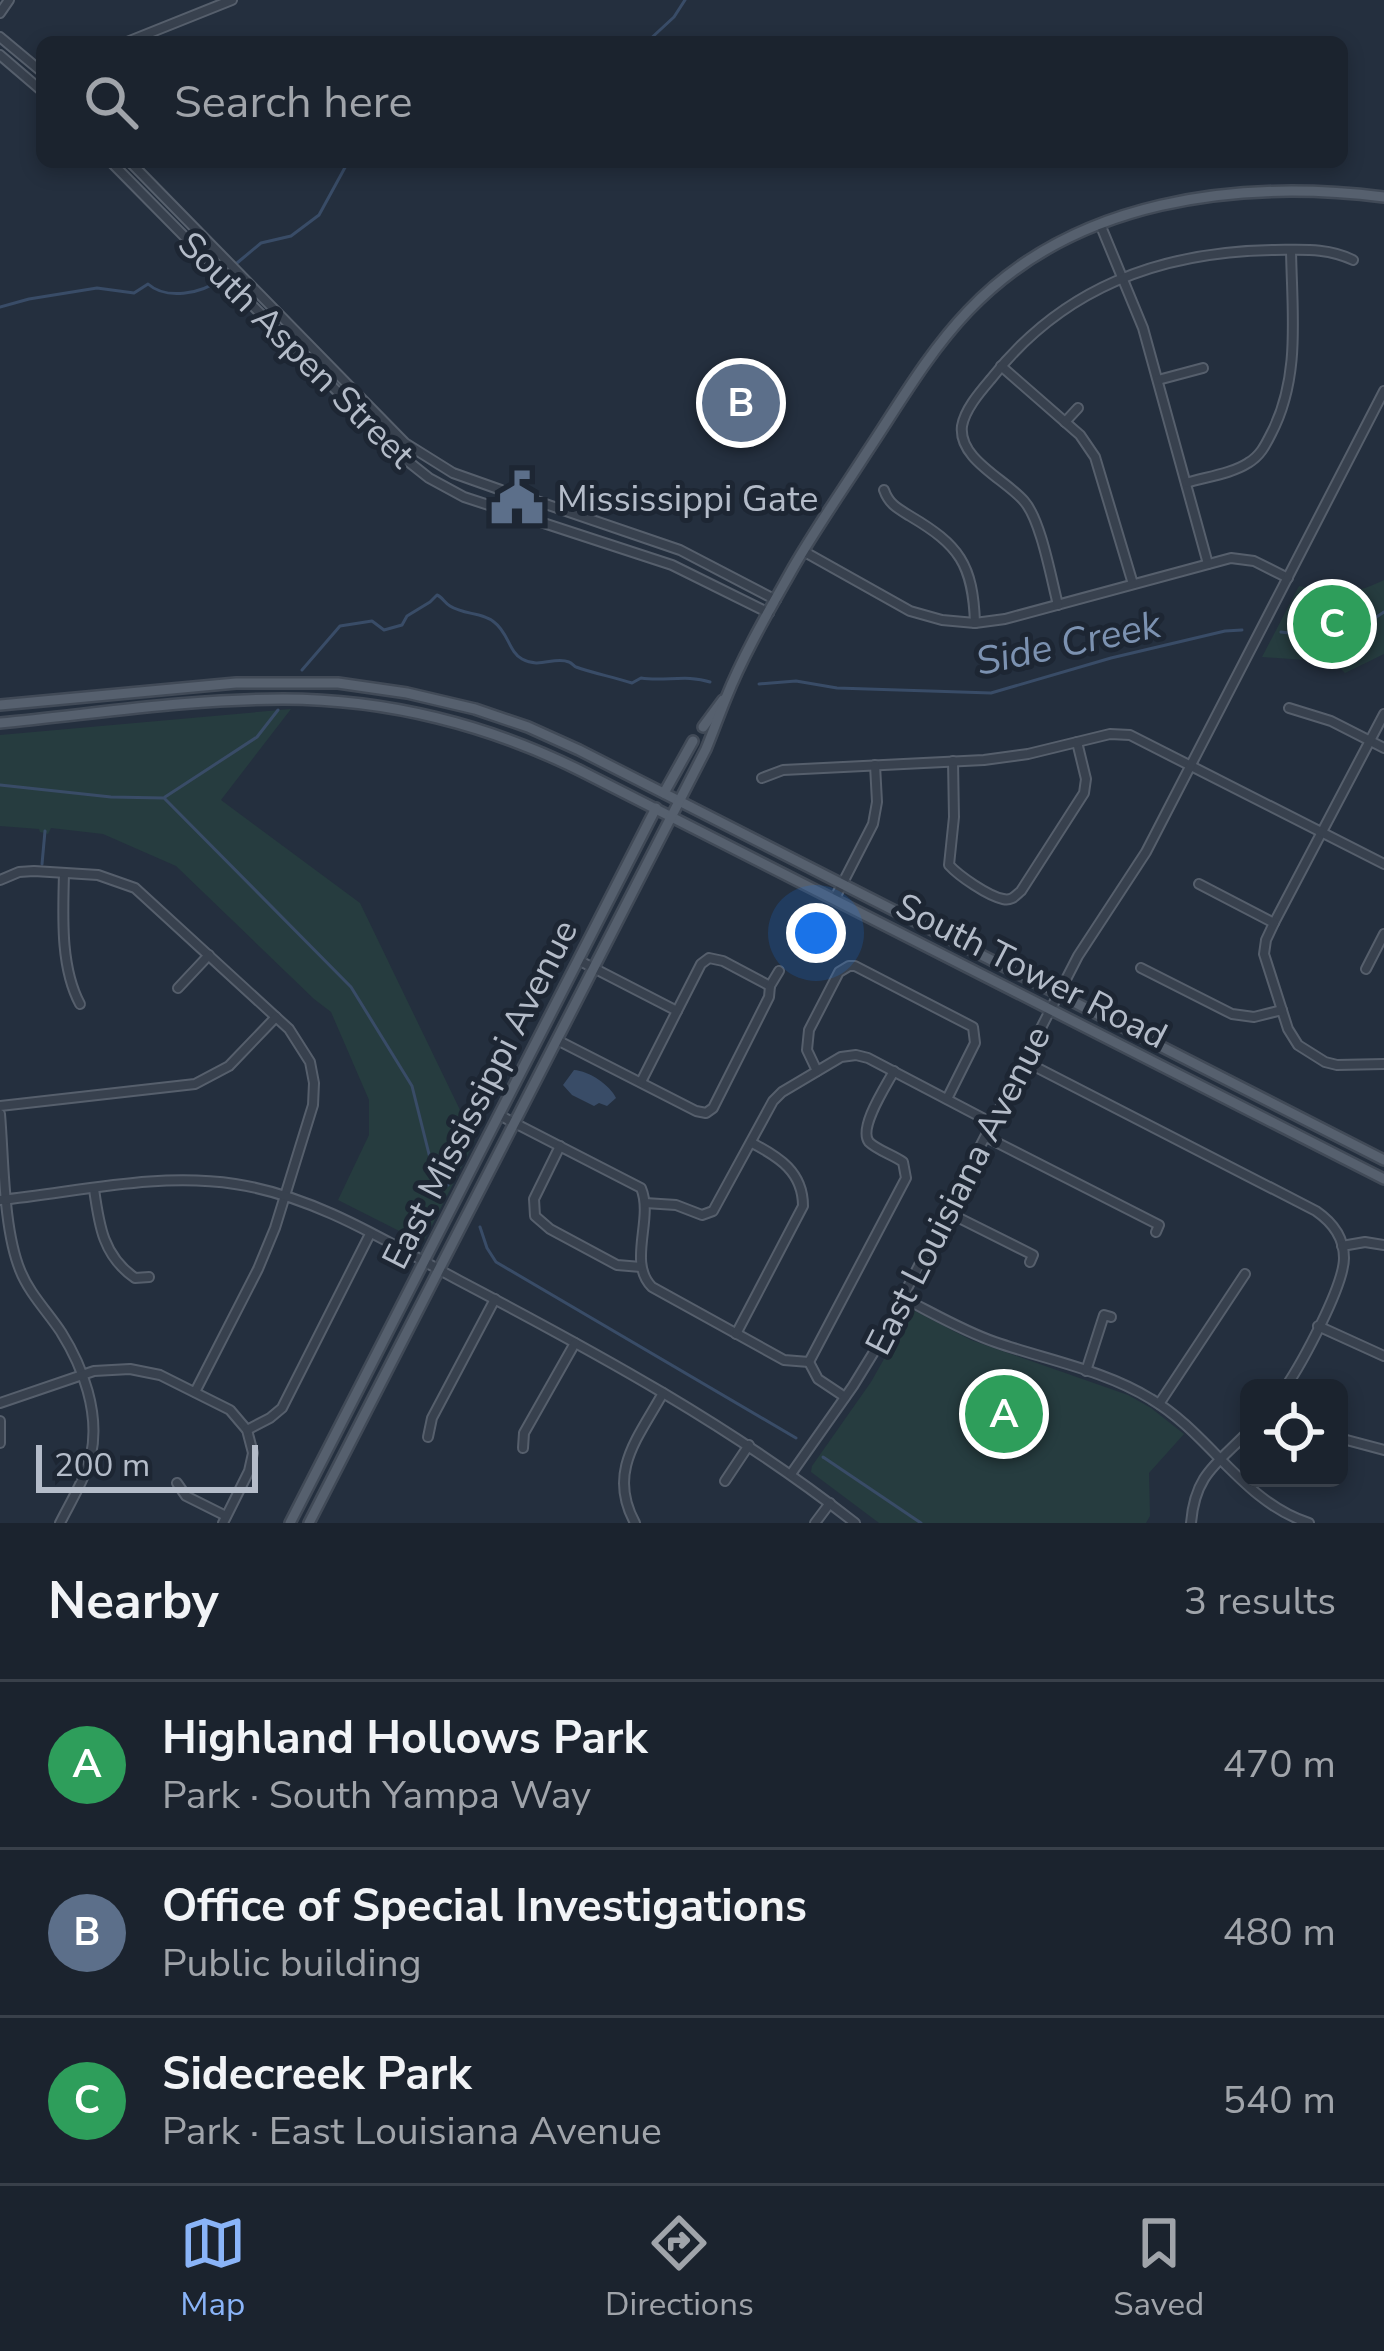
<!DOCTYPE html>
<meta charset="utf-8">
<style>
body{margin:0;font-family:"Nunito Sans",sans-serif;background:#282f3a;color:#f1f3f6}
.controls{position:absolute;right:36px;bottom:36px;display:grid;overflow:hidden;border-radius:18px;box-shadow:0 6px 18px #0003}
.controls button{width:108px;height:108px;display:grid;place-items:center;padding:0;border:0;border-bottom:3px solid #39404a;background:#1b232e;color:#f1f3f6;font:60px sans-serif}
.scale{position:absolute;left:36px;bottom:30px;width:222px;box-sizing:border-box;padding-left:12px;border:6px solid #b4bcc9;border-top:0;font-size:33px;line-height:42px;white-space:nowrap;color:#b4bcc9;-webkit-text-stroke:9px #1d2633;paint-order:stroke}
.you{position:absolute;left:816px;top:933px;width:42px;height:42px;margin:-30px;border:9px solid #fff;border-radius:50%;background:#1a73e8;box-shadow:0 0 0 18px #1a73e833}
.badge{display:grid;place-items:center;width:78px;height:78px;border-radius:50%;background:#8ab4f8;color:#fff;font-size:39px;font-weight:700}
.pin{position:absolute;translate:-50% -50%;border:6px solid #fff;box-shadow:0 3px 12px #0006}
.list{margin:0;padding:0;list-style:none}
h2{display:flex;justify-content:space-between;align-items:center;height:156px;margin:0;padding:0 48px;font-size:51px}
h2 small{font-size:39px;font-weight:400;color:#a0a4aa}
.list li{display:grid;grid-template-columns:78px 1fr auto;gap:36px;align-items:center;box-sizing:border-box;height:168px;padding:0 48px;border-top:3px solid #39404a}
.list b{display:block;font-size:45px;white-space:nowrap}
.list p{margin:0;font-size:39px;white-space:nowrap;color:#a0a4aa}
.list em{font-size:39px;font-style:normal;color:#a0a4aa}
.icon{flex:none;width:66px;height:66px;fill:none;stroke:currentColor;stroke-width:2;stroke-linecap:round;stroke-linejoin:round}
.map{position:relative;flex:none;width:1384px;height:1523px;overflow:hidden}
.search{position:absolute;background:#1b232e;box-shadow:0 6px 18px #0003;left:36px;right:36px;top:36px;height:132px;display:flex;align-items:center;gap:30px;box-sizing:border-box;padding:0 42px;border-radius:18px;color:#a0a4aa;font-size:45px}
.sheet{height:660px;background:#1b232e}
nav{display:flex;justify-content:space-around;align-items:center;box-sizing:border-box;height:168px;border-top:3px solid #39404a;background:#1b232e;font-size:33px;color:#a0a4aa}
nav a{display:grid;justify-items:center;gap:6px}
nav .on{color:#8ab4f8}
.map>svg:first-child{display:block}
.green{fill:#263c3f}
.water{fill:#394c67}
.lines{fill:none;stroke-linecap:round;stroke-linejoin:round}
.stream{stroke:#394c67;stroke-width:3}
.minor-tunnel{stroke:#3a4453;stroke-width:8;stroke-dasharray:8 4;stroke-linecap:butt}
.minor-casing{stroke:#565f6c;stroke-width:12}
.major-casing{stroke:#414a57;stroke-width:14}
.minor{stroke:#38414e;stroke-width:8}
.major{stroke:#56606e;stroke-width:9}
.labels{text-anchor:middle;stroke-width:10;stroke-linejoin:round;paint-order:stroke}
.street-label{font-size:36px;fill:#b4bcc9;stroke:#1d2633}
.poi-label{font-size:36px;fill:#b4bcc9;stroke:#1d2633;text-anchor:start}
.water-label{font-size:39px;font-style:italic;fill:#7c92b1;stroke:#1d2633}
</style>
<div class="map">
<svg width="1384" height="1523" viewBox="0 0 1384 1523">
<rect width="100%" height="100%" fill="#242f3e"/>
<g class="green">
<path d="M1384,580V654L1345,673L1334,662L1262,657L1299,586C1335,593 1350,597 1384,580Z"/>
<path d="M291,709L221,800L360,903L475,1141L423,1243L338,1200L369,1135V1100L331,1012L314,999L176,866L103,834L51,828L48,834L40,832L39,829L0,826V735Z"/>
<path d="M915,1311L971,1340L1128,1395L1151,1408L1184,1434L1149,1473L1150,1516L1146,1523H879L811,1472L812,1466L871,1382L910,1313Z"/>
</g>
<path class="water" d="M574,1070C589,1071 610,1085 616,1098L607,1106L599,1103L594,1106L572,1095L563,1085Z"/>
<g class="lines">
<g class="stream">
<path d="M647,42L674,17L685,0"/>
<path d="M237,263L261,243L291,236L319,215L348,162"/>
<path d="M0,307L29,299L97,288L134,293L148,284C166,300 201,294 219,280"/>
<path d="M1281,632L1313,636L1355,631L1384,612"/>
<path d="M302,670L340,626L372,621L384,630L402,625L407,616L430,602L437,595C442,597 445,603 450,606C464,615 482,612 494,622C508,632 509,652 522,659C540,669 554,656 569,662C572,663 574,666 576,667C592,673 614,677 632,683L641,678C663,682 687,674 710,682"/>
<path d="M759,684L796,681L837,688L991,693L1111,658L1225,631L1242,630"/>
<path d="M0,785L111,797L164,798L351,987L412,1086L432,1166L448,1185"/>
<path d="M165,797L257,737L278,710"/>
<path d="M42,864L45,831"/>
<path d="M480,1227L487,1248L496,1262L796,1438"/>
<path d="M823,1457L921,1523"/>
</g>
<path class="minor-tunnel" d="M501,490L525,497"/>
<defs>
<g id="minor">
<path d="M0,13L9,0"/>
<path d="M0,37L42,72"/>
<path d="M127,42L232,0"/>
<path d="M0,55L42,91"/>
<path d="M111,162L400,455L429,478L464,497L672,565L769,613"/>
<path d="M130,162L405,443L453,473L501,490"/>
<path d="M1100,224L1143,328L1208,564"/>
<path d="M1001,366L1080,435L1095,457L1133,584"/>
<path d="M1158,380L1203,368"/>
<path d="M1065,422L1078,408"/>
<path d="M1186,483C1205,477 1231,474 1248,463C1260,456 1265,446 1271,434C1301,377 1292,313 1291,250"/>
<path d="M884,490C889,504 897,508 910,516C959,545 973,564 975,623"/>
<path d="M525,497L680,550L776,600"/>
<path d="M803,551L910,611L942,620L975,623L1005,619L1231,558L1254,561L1288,578"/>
<path d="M1058,605C1051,578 1041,520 1024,501C1005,479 958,459 962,426C965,409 980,392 991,379C1062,288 1159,252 1272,250C1300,250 1327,247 1353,260"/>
<path d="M1289,708L1331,721L1384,748"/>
<path d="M1384,714L1274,923L1266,940L1264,954L1288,1029L1298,1045L1325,1062L1337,1065L1384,1064"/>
<path d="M953,761L954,817L949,865C959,876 988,896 1003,899C1012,901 1015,896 1021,891L1084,793L1086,779L1077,742"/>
<path d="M762,778L783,770L984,760L1028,754L1110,734L1130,735L1384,864"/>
<path d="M64,873C63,915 60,967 80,1004"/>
<path d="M0,880L19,872L34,871L98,875L135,888L289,1029L310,1062L314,1083L313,1105L275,1228L258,1269L195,1392"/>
<path d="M1199,884L1274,923"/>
<path d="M834,900L873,824L877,802L875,765"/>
<path d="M578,960L677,1011L701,964L709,958L723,961L770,986L779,971"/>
<path d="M1141,968L1232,1014L1254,1017L1282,1010"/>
<path d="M1366,969L1384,934"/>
<path d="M178,988L209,955"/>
<path d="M557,1040L696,1111L706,1113L713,1108L769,997L770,986"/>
<path d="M1024,1061L1316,1211C1332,1222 1344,1237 1344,1258C1344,1286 1302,1363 1285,1388"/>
<path d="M817,1071L807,1050L809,1030L839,972L849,966H855L973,1027L975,1043L947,1099"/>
<path d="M641,1082L677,1011"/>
<path d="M0,1106L195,1084L229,1066L276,1017"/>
<path d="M0,1114C4,1159 3,1228 20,1270C29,1293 47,1311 61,1332C83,1367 100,1413 91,1455C85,1479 71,1501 60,1523"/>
<path d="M499,1115L641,1188C654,1219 627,1262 652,1287L784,1360L809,1362"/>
<path d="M986,1137L1159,1225L1156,1232"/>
<path d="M560,1146L534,1199L535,1216L550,1229L617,1265L641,1267"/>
<path d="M94,1189C99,1225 103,1256 135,1278L149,1277"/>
<path d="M0,1200C78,1192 157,1172 235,1184C316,1196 389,1243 460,1281C597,1353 733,1427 855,1523"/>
<path d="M645,1203L676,1205L702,1215L713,1211L773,1101L782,1092L841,1057L856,1055L868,1058L992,1123"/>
<path d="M947,1212L1033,1255L1030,1262"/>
<path d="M1342,1246L1365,1242L1384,1245"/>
<path d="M903,1298C933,1313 963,1331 995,1342C1047,1360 1104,1370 1151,1399C1209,1433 1243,1502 1309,1523"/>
<path d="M1318,1326L1384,1356"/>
<path d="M736,1334L803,1206C803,1172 779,1157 752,1143"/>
<path d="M809,1362L906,1178L903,1162C893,1155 877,1150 869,1142C858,1128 886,1086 894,1071"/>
<path d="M809,1362L818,1379L845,1397"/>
<path d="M1086,1371L1104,1315L1111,1317"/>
<path d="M0,1403L94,1371L130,1369L160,1375L230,1410L247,1430L253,1453L249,1471L223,1523"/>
<path d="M1159,1404L1245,1274"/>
<path d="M0,1421V1443"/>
<path d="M247,1430L270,1418L282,1408L370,1234"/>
<path d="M428,1437L432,1418L495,1299"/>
<path d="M1339,1438L1384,1450"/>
<path d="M523,1448L524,1433L575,1343"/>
<path d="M791,1474L853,1386L877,1347L1078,956L1146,852L1384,391"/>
<path d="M725,1481L749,1445"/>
<path d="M177,1483L186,1496L226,1516"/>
<path d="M635,1523C607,1472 638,1438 663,1393"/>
<path d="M815,1523L830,1503"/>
<path d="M1191,1523C1195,1474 1217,1464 1249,1431"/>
</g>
<g id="major">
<path d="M0,705L236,683H338L407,693L475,709L528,727L579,750L1384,1160"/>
<path d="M0,723C94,714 189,699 283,699C387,699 490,725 583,772L1384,1179"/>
<path d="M703,727L723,700"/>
<path d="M664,793L693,741"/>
<path d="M290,1523L656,808"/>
<path d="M309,1523L706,749C713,732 719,715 726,698C744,653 770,609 793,568C816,528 842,491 867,452C899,404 928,353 968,311C1074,199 1238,179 1384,197"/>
</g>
</defs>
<use href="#minor" class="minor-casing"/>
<use href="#major" class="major-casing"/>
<use href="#minor" class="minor"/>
<use href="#major" class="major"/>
</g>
<defs>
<symbol id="civic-bare" viewBox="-9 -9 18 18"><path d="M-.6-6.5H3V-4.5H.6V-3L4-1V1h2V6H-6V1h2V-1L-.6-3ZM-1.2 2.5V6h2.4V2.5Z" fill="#5c6f8a" stroke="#1d2633" stroke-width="2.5" paint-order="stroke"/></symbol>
</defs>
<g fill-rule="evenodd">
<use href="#civic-bare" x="479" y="460" width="76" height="76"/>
</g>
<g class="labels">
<g class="street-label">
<text transform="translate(297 349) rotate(45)" y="13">South Aspen Street</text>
<text transform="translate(1032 970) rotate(27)" y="13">South Tower Road</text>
<text transform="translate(479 1094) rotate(-63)" y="13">East Mississippi Avenue</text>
<text transform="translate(957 1190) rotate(-63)" y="13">East Louisiana Avenue</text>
</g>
<g class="poi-label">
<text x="557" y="511">Mississippi Gate</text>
</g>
<g class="water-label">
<text transform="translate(1068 642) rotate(-12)" y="14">Side Creek</text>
</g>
</g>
</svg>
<div class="controls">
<button><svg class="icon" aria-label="locate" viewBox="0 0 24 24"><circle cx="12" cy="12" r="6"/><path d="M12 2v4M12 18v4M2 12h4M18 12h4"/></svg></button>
</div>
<div class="scale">200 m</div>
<div class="you"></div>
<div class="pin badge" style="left:1004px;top:1414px;background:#2e9e5b">A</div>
<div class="pin badge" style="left:741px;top:403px;background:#5c6f8a">B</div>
<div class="pin badge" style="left:1332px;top:624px;background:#2e9e5b">C</div>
<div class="search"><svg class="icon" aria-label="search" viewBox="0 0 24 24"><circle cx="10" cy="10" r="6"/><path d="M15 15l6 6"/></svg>Search here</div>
</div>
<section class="sheet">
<h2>Nearby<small>3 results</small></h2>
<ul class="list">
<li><span class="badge" style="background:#2e9e5b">A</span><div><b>Highland Hollows Park</b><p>Park · South Yampa Way</p></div><em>470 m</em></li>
<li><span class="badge" style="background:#5c6f8a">B</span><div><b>Office of Special Investigations</b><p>Public building</p></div><em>480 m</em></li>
<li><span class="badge" style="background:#2e9e5b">C</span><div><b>Sidecreek Park</b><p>Park · East Louisiana Avenue</p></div><em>540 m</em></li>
</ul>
</section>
<nav>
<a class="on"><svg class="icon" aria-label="map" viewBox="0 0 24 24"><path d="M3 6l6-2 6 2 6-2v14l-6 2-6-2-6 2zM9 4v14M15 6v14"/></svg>Map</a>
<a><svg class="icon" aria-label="directions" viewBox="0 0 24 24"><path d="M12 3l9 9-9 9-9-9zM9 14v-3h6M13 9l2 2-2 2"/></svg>Directions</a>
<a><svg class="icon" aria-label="saved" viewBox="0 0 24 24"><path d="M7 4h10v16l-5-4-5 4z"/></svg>Saved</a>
</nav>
